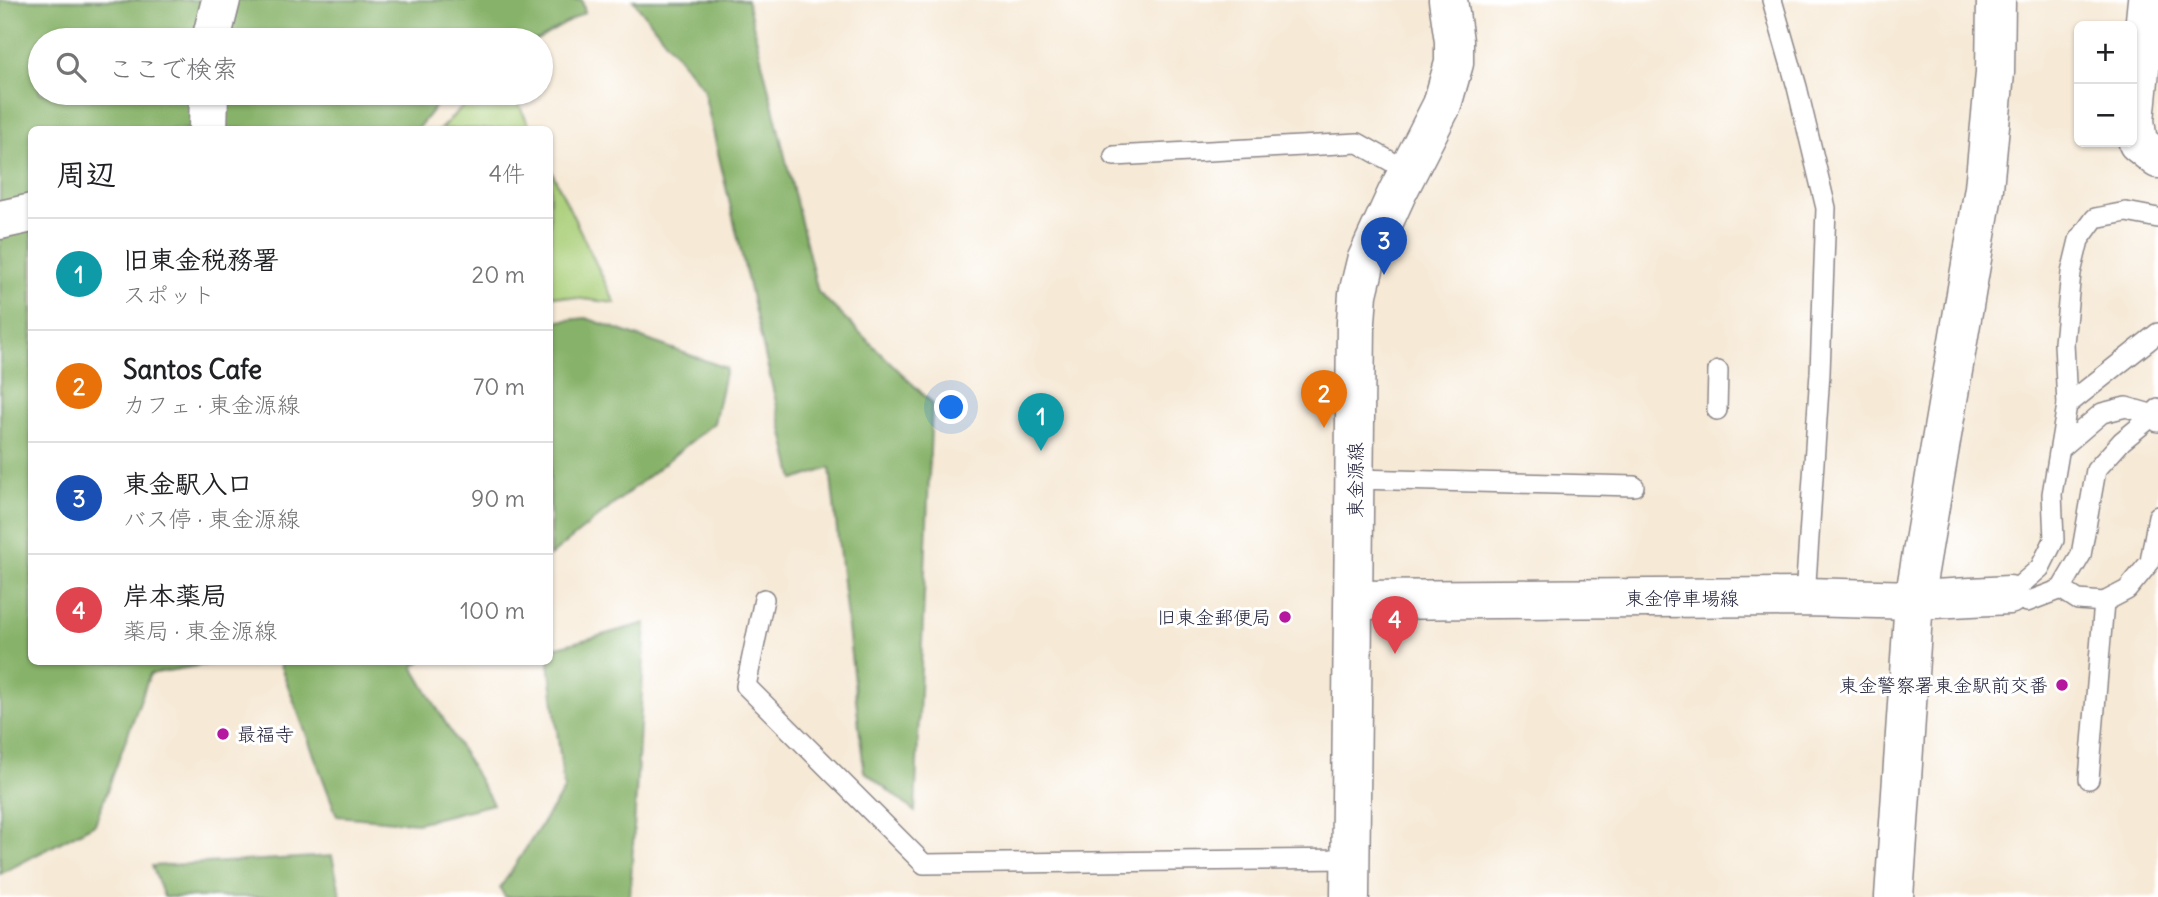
<!DOCTYPE html>
<html lang="ja">
<meta charset="utf-8">
<style>
body{margin:0;font-family:Delius,"Klee One",sans-serif;background:#f2f2f2;color:#202124}
.controls{position:absolute;right:21px;top:21px;display:grid;overflow:hidden;border-radius:10px;box-shadow:0 2px 5px #0004}
.controls button{width:63px;height:63px;display:grid;place-items:center;padding:0;border:0;border-bottom:2px solid #e0e0e0;background:#fff;color:#202124;font:35px sans-serif}
.you{position:absolute;left:952px;top:408px;width:24px;height:24px;margin:-18px;border:5px solid #fff;border-radius:50%;background:#1a73e8;box-shadow:0 0 0 10px #1a73e833}
.badge{display:grid;place-items:center;width:46px;height:46px;border-radius:50%;background:#1a73e8;color:#fff;font-size:23px;font-weight:700}
.pin{position:absolute;translate:-50% -58px;filter:drop-shadow(0 2px 4px #0008)}
.pin::after{content:'';position:absolute;top:37px;width:24px;height:21px;background:inherit;clip-path:polygon(0 0,100% 0,50% 100%)}
.list{margin:0;padding:0;list-style:none}
h2{display:flex;justify-content:space-between;align-items:center;height:91px;margin:0;padding:0 28px;font-size:30px}
h2 small{font-size:23px;font-weight:400;color:#757577}
.list li{display:grid;grid-template-columns:46px 1fr auto;gap:21px;align-items:center;box-sizing:border-box;height:112px;padding:0 28px;border-top:2px solid #e0e0e0}
.list b{display:block;font-size:26px;white-space:nowrap}
.list p{margin:0;font-size:23px;white-space:nowrap;color:#757577}
.list em{font-size:23px;font-style:normal;color:#757577}
.icon{flex:none;width:38px;height:38px;fill:none;stroke:currentColor;stroke-width:2;stroke-linecap:round;stroke-linejoin:round}
.map{position:relative;flex:none;width:2158px;height:897px;overflow:hidden}
.search{position:absolute;background:#fff;box-shadow:0 2px 5px #0004;left:28px;top:28px;width:525px;height:77px;display:flex;align-items:center;gap:18px;box-sizing:border-box;padding:0 24px;border-radius:38px;color:#757577;font-size:26px}
.panel{position:absolute;background:#fff;box-shadow:0 2px 5px #0004;left:28px;top:126px;width:525px;height:539px;border-radius:10px}
.map>svg:first-child{display:block}
.green{fill:#aacf79;stroke:#66785a;stroke-width:2}
.forest{fill:#87b269;stroke:#546a52;stroke-width:2}
.lines{fill:none;stroke-linecap:round;stroke-linejoin:round}
.lane-casing{stroke:#8c8688;stroke-width:22}
.street-casing{stroke:#8c8688;stroke-width:41}
.secondary-casing{stroke:#8c8688;stroke-width:41}
.lane{stroke:#fff;stroke-width:19}
.street{stroke:#fff;stroke-width:38}
.secondary{stroke:#fff;stroke-width:38}
.poi-dot{fill:#b5179e;stroke:#fff;stroke-width:2.5}
.labels{text-anchor:middle;stroke-width:6;stroke-linejoin:round;paint-order:stroke}
.street-label{font-size:19px;fill:#22223b;stroke:#fff}
.poi-label{font-size:19px;fill:#22223b;stroke:#fff;text-anchor:end}
</style>
<div class="map">
<svg width="2158" height="897" viewBox="0 0 2158 897">
<rect width="100%" height="100%" fill="#fff"/>
<filter id="ink" filterUnits="userSpaceOnUse"><feTurbulence type="fractalNoise" baseFrequency=".0143" numOctaves="2"/><feDisplacementMap in="SourceGraphic" scale="14" xChannelSelector="R" yChannelSelector="G"/><feConvolveMatrix kernelMatrix="1 2 1 2 8 2 1 2 1" color-interpolation-filters="sRGB"/></filter>
<filter id="wash" filterUnits="userSpaceOnUse"><feTurbulence type="fractalNoise" baseFrequency=".00686" numOctaves="4" result="noise"/><feDisplacementMap in="SourceGraphic" scale="28" xChannelSelector="R" yChannelSelector="G"/><feGaussianBlur stdDeviation="1.57" result="paint"/><feColorMatrix in="noise" values="0 0 0 0 0 0 0 0 0 0 0 0 0 0 0 0 0 1.4 0 .05"/><feComposite in="paint" operator="in"/></filter>
<g filter="url(#wash)">
<rect width="100%" height="100%" fill="#f6e9d5"/>
<g class="green">
<path d="M477,93H513L531,129H440Z"/>
<path d="M550,168L615,303L550,295Z"/>
</g>
<g class="forest">
<path d="M0,0H582L585,12L537,40H40V93H450L444,96L417,129L32,130V662H220L150,674L95,824L0,874Z"/>
<path d="M633,0H747L818,292L932,403L915,812L864,771L830,468L794,480L703,88Z"/>
<path d="M586,318L726,368L714,423L550,556V322Z"/>
<path d="M646,623L630,897H505L500,888L564,790L549,662L550,649Z"/>
<path d="M279,662H420L413,667L493,804L417,823L337,816Z"/>
<path d="M332,856L341,897H164L152,866Z"/>
</g>
</g>
<g filter="url(#ink)">
<g class="lines">
<defs>
<g id="lane">
<path d="M1772,0L1797,87L1826,208L1820,373L1805,597"/>
<path d="M1114,156L1358,143L1408,171"/>
<path d="M2158,218L2126,212L2095,218L2079,240L2071,273L2064,343L2067,405L2052,494L2054,540L2040,568L2009,595L2027,602L2061,589L2081,555L2096,470L2122,441L2154,415L2158,409"/>
<path d="M2067,405L2158,333"/>
<path d="M1717,410L1718,371"/>
<path d="M2060,449L2102,413L2126,407L2154,415L2158,422"/>
<path d="M1355,479L1634,486"/>
<path d="M2061,589L2078,600L2104,602L2127,590L2150,562L2158,516"/>
<path d="M764,599L746,686L924,864L1349,859"/>
<path d="M2089,779L2104,602"/>
</g>
<g id="street">
<path d="M2147,0L2135,120L2138,143L2158,159"/>
<path d="M211,40L221,0"/>
<path d="M208,130L209,93"/>
<path d="M0,220L32,213"/>
<path d="M1894,897L1914,600L1984,188L1995,73L1996,0"/>
</g>
<g id="secondary">
<path d="M1354,600L1805,597L1914,600L2009,595"/>
<path d="M1350,897L1356,322L1358,294L1366,261L1397,193L1442,105L1454,63V41L1448,0"/>
</g>
</defs>
<use href="#lane" class="lane-casing"/>
<use href="#street" class="street-casing"/>
<use href="#secondary" class="secondary-casing"/>
<use href="#lane" class="lane"/>
<use href="#street" class="street"/>
<use href="#secondary" class="secondary"/>
</g>
</g>
<g class="poi-dot">
<circle cx="1285" cy="617" r="7"/>
<circle cx="2062" cy="685" r="7"/>
<circle cx="223" cy="734" r="7"/>
</g>
<g class="labels">
<g class="street-label">
<text transform="translate(1355 480) rotate(-90)" y="7">東金源線</text>
<text x="1682" y="605">東金停車場線</text>
</g>
<g class="poi-label">
<text x="1271" y="624">旧東金郵便局</text>
<text x="2048" y="692">東金警察署東金駅前交番</text>
<text x="237" y="741" text-anchor="start">最福寺</text>
</g>
</g>
</svg>
<div class="controls">
<button>+</button>
<button>−</button>
</div>
<div class="you"></div>
<div class="pin badge" style="left:1041px;top:451px;background:#0f9aa8">1</div>
<div class="pin badge" style="left:1324px;top:428px;background:#e8710a">2</div>
<div class="pin badge" style="left:1384px;top:275px;background:#1a4fb4">3</div>
<div class="pin badge" style="left:1395px;top:654px;background:#e0444e">4</div>
<div class="search"><svg class="icon" aria-label="search" viewBox="0 0 24 24"><circle cx="10" cy="10" r="6"/><path d="M15 15l6 6"/></svg>ここで検索</div>
<section class="panel">
<h2>周辺<small>4件</small></h2>
<ul class="list">
<li><span class="badge" style="background:#0f9aa8">1</span><div><b>旧東金税務署</b><p>スポット</p></div><em>20 m</em></li>
<li><span class="badge" style="background:#e8710a">2</span><div><b>Santos Cafe</b><p>カフェ · 東金源線</p></div><em>70 m</em></li>
<li><span class="badge" style="background:#1a4fb4">3</span><div><b>東金駅入口</b><p>バス停 · 東金源線</p></div><em>90 m</em></li>
<li><span class="badge" style="background:#e0444e">4</span><div><b>岸本薬局</b><p>薬局 · 東金源線</p></div><em>100 m</em></li>
</ul>
</section>
</div>
